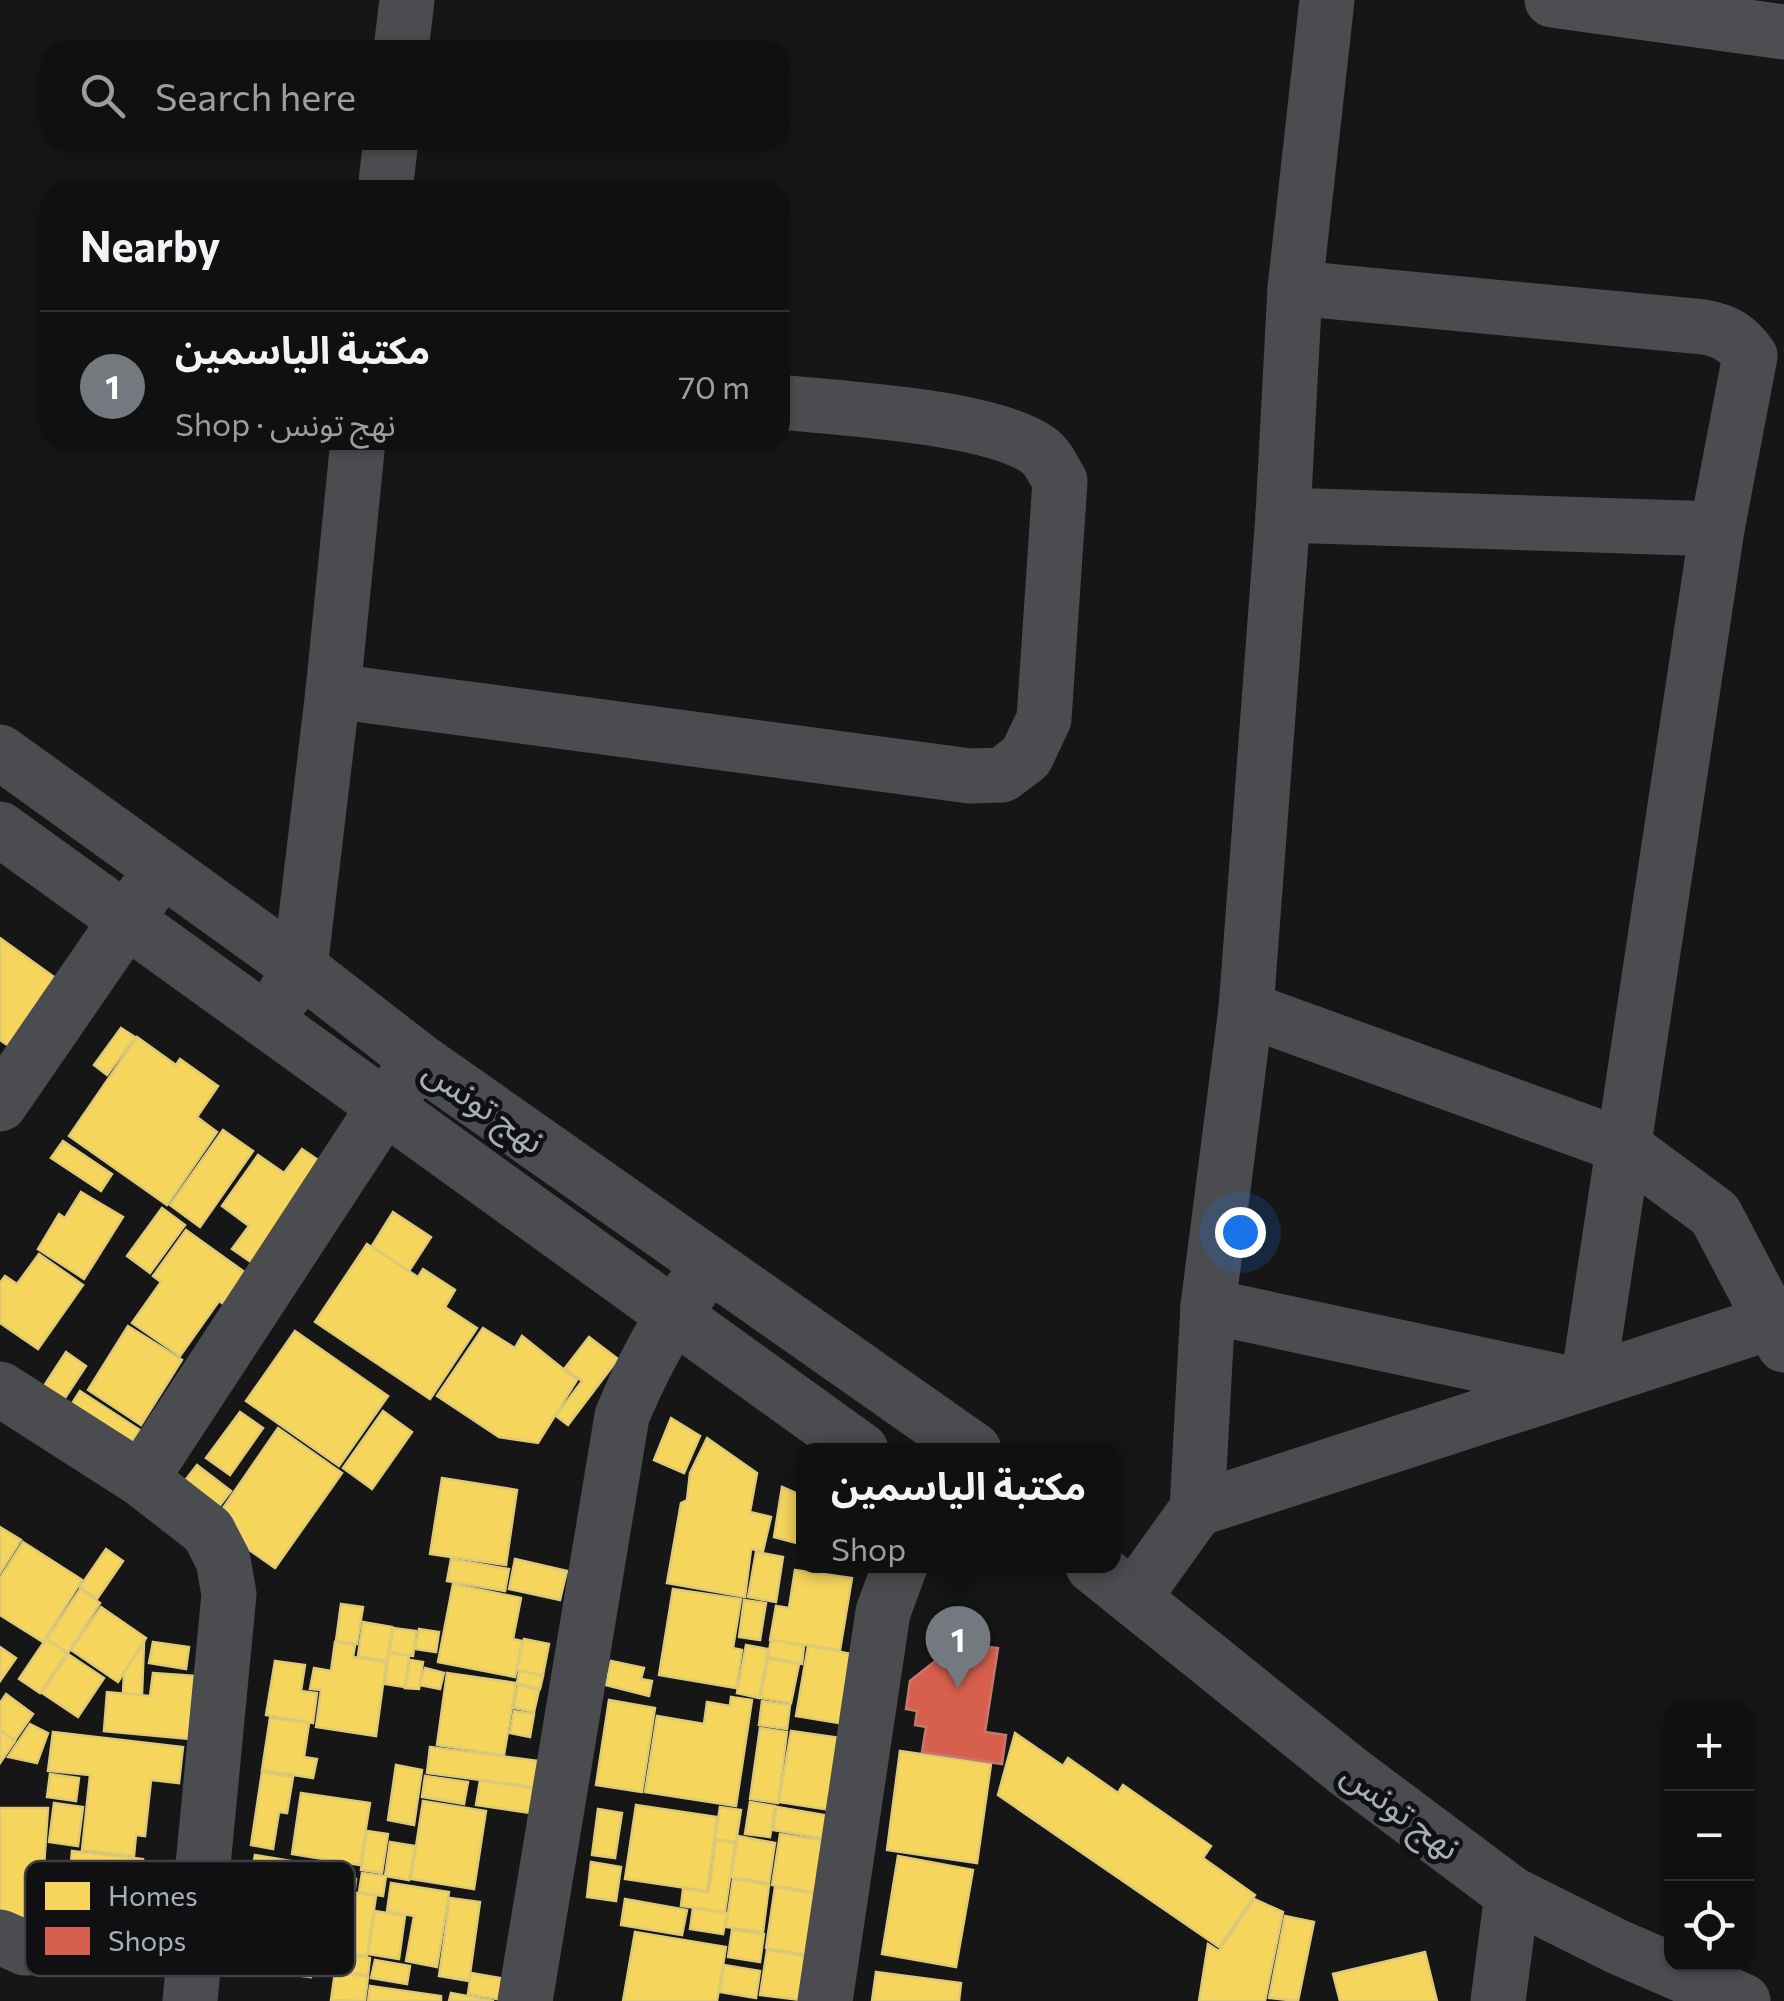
<!DOCTYPE html>
<meta charset="utf-8">
<style>
body{margin:0;font-family:Commissioner,"Noto Sans Arabic",sans-serif;background:#1e1e1e;color:#f1f3f6}
.controls{position:absolute;right:30px;bottom:30px;display:grid;overflow:hidden;border-radius:20px;box-shadow:0 2px 8px #0004}
.controls button{width:90px;height:90px;display:grid;place-items:center;padding:0;border:0;border-bottom:2px solid #303030;background:#101010;color:#f1f3f6;font:50px sans-serif}
.you{position:absolute;left:1240px;top:1232px;width:35px;height:35px;margin:-25px;border:8px solid #fff;border-radius:50%;background:#1a73e8;box-shadow:0 0 0 15px #1a73e833}
.badge{display:grid;place-items:center;width:65px;height:65px;border-radius:50%;background:#74797f;color:#fff;font-size:32px;font-weight:700}
.pin{position:absolute;translate:-50% -82px;filter:drop-shadow(0 2px 5px #0008)}
.pin::after{content:'';position:absolute;top:52px;width:35px;height:30px;background:inherit;clip-path:polygon(0 0,100% 0,50% 100%)}
.popup{position:absolute;left:796px;top:1443px;width:325px;height:130px;box-sizing:border-box;display:grid;place-content:center;border-radius:20px;background:#101010;filter:drop-shadow(0 2px 8px #0005);font-size:32px;white-space:nowrap;color:#9c9d9f}
.popup b{font-size:38px;color:#f1f3f6}
.popup::after{content:'';position:absolute;left:50%;top:100%;margin-left:-20px;border:20px solid transparent;border-top-color:#101010}
.list{margin:0;padding:0;list-style:none}
h2{display:flex;justify-content:space-between;align-items:center;height:130px;margin:0;padding:0 40px;font-size:42px}
h2 small{font-size:32px;font-weight:400;color:#9c9d9f}
.list li{display:grid;grid-template-columns:65px 1fr auto;gap:30px;align-items:center;box-sizing:border-box;height:140px;padding:0 40px;border-top:2px solid #303030}
.list b{display:block;font-size:38px;white-space:nowrap}
.list p{margin:0;font-size:32px;white-space:nowrap;color:#9c9d9f}
.list em{font-size:32px;font-style:normal;color:#9c9d9f}
.icon{flex:none;width:55px;height:55px;fill:none;stroke:currentColor;stroke-width:2;stroke-linecap:round;stroke-linejoin:round}
.map{position:relative;flex:none;width:1784px;height:2001px;overflow:hidden}
.search{position:absolute;background:#101010;box-shadow:0 2px 8px #0004;left:40px;top:40px;width:750px;height:110px;display:flex;align-items:center;gap:25px;box-sizing:border-box;padding:0 35px;border-radius:30px;color:#9c9d9f;font-size:38px}
.panel{position:absolute;background:#101010;box-shadow:0 2px 8px #0004;left:40px;top:180px;width:750px;height:270px;border-radius:30px}
.map>svg:first-child{display:block}
.homes{fill:#f6d55c;stroke:#dec977;stroke-width:2.5}
.shops{fill:#d6604d;stroke:#c8776d;stroke-width:2.5}
.lines{fill:none;stroke-linecap:round;stroke-linejoin:round}
.minor{stroke:#4a4c4f;stroke-width:55}
.major{stroke:#4c4e51;stroke-width:55}
.labels{text-anchor:middle;stroke-width:10;stroke-linejoin:round;paint-order:stroke}
.street-label{font-size:35px;fill:#a6aeb7;stroke:#101012}
.key{fill:#101012;stroke:#3d3f44;stroke-width:2.5}
.key-label{font-size:28px;fill:#a6aeb7}
</style>
<div class="map">
<svg width="1784" height="2001" viewBox="0 0 1784 2001">
<rect width="100%" height="100%" fill="#161616"/>
<g class="homes">
<path d="M0,938L61,982L13,1049L0,1040Z"/>
<path d="M121,1028L135,1037L107,1075L94,1065Z"/>
<path d="M137,1037L176,1065L180,1059L218,1086L197,1117L217,1132L167,1205L69,1136Z"/>
<path d="M223,1130L253,1151L200,1227L170,1205Z"/>
<path d="M63,1141L112,1174L101,1191L51,1158Z"/>
<path d="M302,1149L331,1169L261,1269L232,1249L249,1226L222,1206L258,1155L284,1173Z"/>
<path d="M81,1192L123,1217L84,1279L38,1249L59,1214L65,1218Z"/>
<path d="M162,1208L185,1225L150,1273L127,1256Z"/>
<path d="M393,1212L431,1237L409,1271L372,1246Z"/>
<path d="M186,1230L264,1286L242,1317L219,1301L180,1356L132,1323L161,1282L153,1276Z"/>
<path d="M367,1244L418,1277L423,1269L455,1290L445,1307L477,1328L430,1399L315,1322Z"/>
<path d="M39,1254L83,1285L38,1349L0,1323V1283L5,1276L17,1284Z"/>
<path d="M128,1326L182,1360L141,1425L88,1390Z"/>
<path d="M483,1328L515,1348L522,1336L577,1380L538,1443L499,1437L437,1396Z"/>
<path d="M295,1331L388,1396L339,1466L246,1401Z"/>
<path d="M589,1337L618,1359L568,1425L556,1416L582,1381L565,1368Z"/>
<path d="M66,1352L86,1366L49,1422L29,1409Z"/>
<path d="M80,1391L140,1430L113,1472L54,1432Z"/>
<path d="M383,1411L412,1432L372,1489L343,1468Z"/>
<path d="M240,1412L263,1428L230,1475L206,1458Z"/>
<path d="M671,1418L700,1436L684,1473L654,1460Z"/>
<path d="M278,1428L342,1473L275,1568L212,1524Z"/>
<path d="M707,1438L757,1473L750,1512L771,1517L763,1551L751,1549L745,1597L667,1583L681,1503L687,1500L690,1473Z"/>
<path d="M197,1465L231,1491L211,1517L177,1491Z"/>
<path d="M442,1478L517,1490L506,1565L430,1554Z"/>
<path d="M782,1487L803,1496L800,1544L774,1537Z"/>
<path d="M0,1527L21,1540L0,1573Z"/>
<path d="M23,1542L82,1580L43,1642L0,1615V1578Z"/>
<path d="M106,1549L123,1561L97,1599L80,1587Z"/>
<path d="M756,1552L783,1557L776,1602L748,1597Z"/>
<path d="M451,1559L509,1569L505,1591L447,1581Z"/>
<path d="M515,1559L567,1571L560,1600L509,1589Z"/>
<path d="M795,1570L852,1578L840,1650L770,1640L776,1606L789,1608Z"/>
<path d="M453,1584L521,1598L513,1639L522,1641L515,1677L438,1662Z"/>
<path d="M80,1589L100,1603L68,1653L47,1639Z"/>
<path d="M673,1589L741,1599L733,1648L742,1650L736,1688L659,1675Z"/>
<path d="M744,1600L766,1603L760,1640L739,1637Z"/>
<path d="M341,1604L363,1607L357,1644L336,1641Z"/>
<path d="M101,1607L146,1638L118,1682L71,1650Z"/>
<path d="M363,1622L392,1627L387,1661L358,1656Z"/>
<path d="M393,1628L416,1631L413,1656L390,1652Z"/>
<path d="M419,1629L439,1632L436,1652L415,1649Z"/>
<path d="M46,1639L67,1653L40,1693L19,1679Z"/>
<path d="M524,1639L549,1644L543,1675L517,1670Z"/>
<path d="M771,1640L804,1646L802,1664L768,1657Z"/>
<path d="M153,1642L189,1647L186,1669L149,1663Z"/>
<path d="M335,1642L355,1645L353,1657L386,1662L376,1736L316,1727L321,1690L310,1689L314,1668L331,1671Z"/>
<path d="M144,1643L142,1695L123,1693L124,1673Z"/>
<path d="M746,1645L768,1649L759,1698L737,1693Z"/>
<path d="M808,1646L857,1655L845,1724L796,1716Z"/>
<path d="M0,1647L16,1658L0,1681Z"/>
<path d="M389,1653L409,1656L405,1687L385,1684Z"/>
<path d="M68,1654L104,1678L78,1717L42,1693Z"/>
<path d="M768,1659L799,1664L791,1703L761,1698Z"/>
<path d="M410,1660L423,1662L419,1689L405,1688Z"/>
<path d="M275,1661L305,1665L301,1691L317,1693L313,1723L266,1715Z"/>
<path d="M611,1661L644,1668L641,1679L652,1681L649,1696L606,1685Z"/>
<path d="M425,1668L444,1673L440,1689L420,1685Z"/>
<path d="M519,1671L543,1676L540,1689L517,1683Z"/>
<path d="M153,1673L195,1676L189,1739L104,1731L107,1692L150,1696Z"/>
<path d="M447,1673L516,1683L504,1755L437,1745Z"/>
<path d="M518,1685L539,1690L534,1712L514,1708Z"/>
<path d="M6,1694L33,1714L15,1740L0,1730V1703Z"/>
<path d="M731,1697L752,1700L736,1806L645,1792L657,1716L704,1724L707,1702L730,1706Z"/>
<path d="M609,1700L655,1708L642,1792L596,1785Z"/>
<path d="M762,1701L790,1705L787,1729L759,1725Z"/>
<path d="M514,1711L534,1714L530,1737L510,1733Z"/>
<path d="M270,1718L309,1723L304,1757L317,1759L313,1778L262,1770Z"/>
<path d="M30,1724L48,1733L37,1763L8,1757Z"/>
<path d="M760,1728L787,1732L778,1803L750,1799Z"/>
<path d="M0,1731L15,1741L0,1763Z"/>
<path d="M791,1731L841,1738L831,1810L779,1802Z"/>
<path d="M53,1732L183,1747L179,1783L151,1780L145,1836L136,1835L134,1856L82,1850L90,1775L48,1771Z"/>
<path d="M1015,1733L1063,1766L1068,1758L1118,1793L1123,1785L1211,1846L1203,1858L1255,1895L1219,1947L998,1795Z"/>
<path d="M430,1747L539,1761L535,1787L427,1773Z"/>
<path d="M900,1751L991,1764L977,1863L887,1850Z"/>
<path d="M396,1765L422,1770L414,1825L388,1820Z"/>
<path d="M262,1772L293,1777L287,1813L279,1812L273,1849L251,1845Z"/>
<path d="M50,1774L79,1778L76,1801L47,1797Z"/>
<path d="M425,1776L468,1782L464,1804L422,1797Z"/>
<path d="M480,1780L535,1789L531,1813L476,1805Z"/>
<path d="M301,1793L370,1803L360,1865L292,1854Z"/>
<path d="M423,1801L486,1811L474,1889L411,1879Z"/>
<path d="M750,1802L775,1806L770,1837L745,1834Z"/>
<path d="M54,1803L83,1807L78,1846L49,1842Z"/>
<path d="M636,1805L717,1817L707,1891L625,1879Z"/>
<path d="M720,1807L741,1810L736,1842L715,1839Z"/>
<path d="M777,1807L830,1816L827,1839L773,1830Z"/>
<path d="M0,1808H48L38,1954L0,1925Z"/>
<path d="M598,1809L622,1813L615,1858L592,1855Z"/>
<path d="M367,1831L388,1834L382,1873L361,1870Z"/>
<path d="M780,1834L827,1841L819,1893L772,1885Z"/>
<path d="M738,1836L775,1843L769,1883L731,1877Z"/>
<path d="M716,1840L735,1843L725,1912L681,1906L683,1889L709,1892Z"/>
<path d="M390,1842L415,1846L409,1880L385,1876Z"/>
<path d="M72,1851L143,1859L133,1948L75,1942L79,1916L69,1914L71,1895L81,1896L83,1875L70,1873Z"/>
<path d="M255,1855L297,1862L293,1882L282,1879L280,1886L250,1881Z"/>
<path d="M898,1856L973,1870L956,1967L882,1954Z"/>
<path d="M591,1862L621,1867L616,1901L587,1897Z"/>
<path d="M299,1872L356,1879L347,1954L290,1946Z"/>
<path d="M362,1873L386,1876L383,1896L359,1892Z"/>
<path d="M733,1879L769,1885L763,1932L726,1927Z"/>
<path d="M391,1883L449,1892L437,1967L406,1961L414,1916L387,1911Z"/>
<path d="M246,1885L285,1889L279,1938L241,1934Z"/>
<path d="M775,1887L824,1895L815,1956L766,1948Z"/>
<path d="M45,1892L65,1894L60,1952L40,1950Z"/>
<path d="M357,1893L376,1896L367,1956L348,1953Z"/>
<path d="M450,1898L480,1902L469,1981L439,1976Z"/>
<path d="M625,1899L687,1910L682,1935L621,1925Z"/>
<path d="M1254,1899L1283,1912L1265,2001H1199L1208,1944L1219,1951Z"/>
<path d="M693,1908L727,1913L723,1934L690,1929Z"/>
<path d="M375,1911L405,1916L399,1959L368,1954Z"/>
<path d="M1285,1916L1314,1922L1298,2001L1269,1998Z"/>
<path d="M732,1930L764,1934L760,1962L728,1957Z"/>
<path d="M635,1932L726,1947L717,2001H623Z"/>
<path d="M242,1945L314,1954L311,1977L239,1968Z"/>
<path d="M767,1950L815,1958L809,2001L760,1995Z"/>
<path d="M327,1952L370,1958L368,1975L324,1969Z"/>
<path d="M1425,1952L1437,2001H1340L1333,1974Z"/>
<path d="M375,1960L410,1966L407,1984L371,1978Z"/>
<path d="M724,1965L760,1971L756,1998L720,1992Z"/>
<path d="M335,1972L368,1977L365,2001L331,2000Z"/>
<path d="M876,1972L961,1983L959,2001H872Z"/>
<path d="M471,1973L506,1979L503,2000L468,1994Z"/>
<path d="M370,1986L441,1996V2001H368Z"/>
<path d="M451,1993L494,2001H449Z"/>
</g>
<path class="shops" d="M958,1643L998,1648L985,1732L1006,1735L1002,1764L922,1752L926,1727L915,1725L917,1711L906,1709L910,1681Z"/>
<g class="lines">
<g class="minor">
<path d="M401,50L407,0"/>
<path d="M385,190L391,140"/>
<path d="M1295,288L1704,327C1726,331 1737,338 1750,356L1717,529L1588,1381"/>
<path d="M1283,515L1717,529"/>
<path d="M333,691L970,776L1002,775L1026,757L1044,719L1060,481C1054,471 1048,457 1038,450C989,416 844,409 780,402"/>
<path d="M0,752L300,968L420,1061L974,1450"/>
<path d="M0,829L861,1450"/>
<path d="M284,995L300,968L333,691L358,440"/>
<path d="M1246,1009L1623,1146L1715,1214L1784,1345"/>
<path d="M0,1104L145,893"/>
<path d="M1208,1306L1576,1385"/>
<path d="M0,1389L141,1479L208,1531L223,1560L229,1594L190,2001"/>
<path d="M141,1479L385,1106L405,1079"/>
<path d="M1197,1509L1208,1306L1246,1009L1283,515L1295,288L1327,0"/>
<path d="M1093,1566L1349,1772L1512,1894L1618,1947L1743,2001"/>
<path d="M1134,1597L1197,1509L1784,1318"/>
<path d="M0,1937L25,1948L195,1941"/>
<path d="M525,2001L622,1416C641,1370 664,1326 694,1286"/>
<path d="M825,2001L883,1612L900,1566"/>
<path d="M1498,2001L1512,1894"/>
</g>
<path class="major" d="M1552,0L1784,32"/>
</g>
<g class="labels">
<g class="street-label">
<text transform="translate(484 1106) rotate(35)" y="12">نهج تونس</text>
<text transform="translate(1401 1811) rotate(37)" y="12">نهج تونس</text>
</g>
</g>
<rect x="25" y="1861" width="330" height="115" rx="15" class="key"/>
<rect x="45" y="1882" width="45" height="28" fill="#f6d55c"/>
<rect x="45" y="1927" width="45" height="28" fill="#d6604d"/>
<g class="key-label">
<text x="108" y="1906">Homes</text>
<text x="108" y="1951">Shops</text>
</g>
</svg>
<div class="controls">
<button>+</button>
<button>−</button>
<button><svg class="icon" aria-label="locate" viewBox="0 0 24 24"><circle cx="12" cy="12" r="6"/><path d="M12 2v4M12 18v4M2 12h4M18 12h4"/></svg></button>
</div>
<div class="you"></div>
<div class="pin badge" style="left:958px;top:1688px">1</div>
<div class="popup"><b>مكتبة الياسمين</b>Shop</div>
<div class="search"><svg class="icon" aria-label="search" viewBox="0 0 24 24"><circle cx="10" cy="10" r="6"/><path d="M15 15l6 6"/></svg>Search here</div>
<section class="panel">
<h2>Nearby<small></small></h2>
<ul class="list">
<li><span class="badge">1</span><div><b>مكتبة الياسمين</b><p>Shop · نهج تونس</p></div><em>70 m</em></li>
</ul>
</section>
</div>
